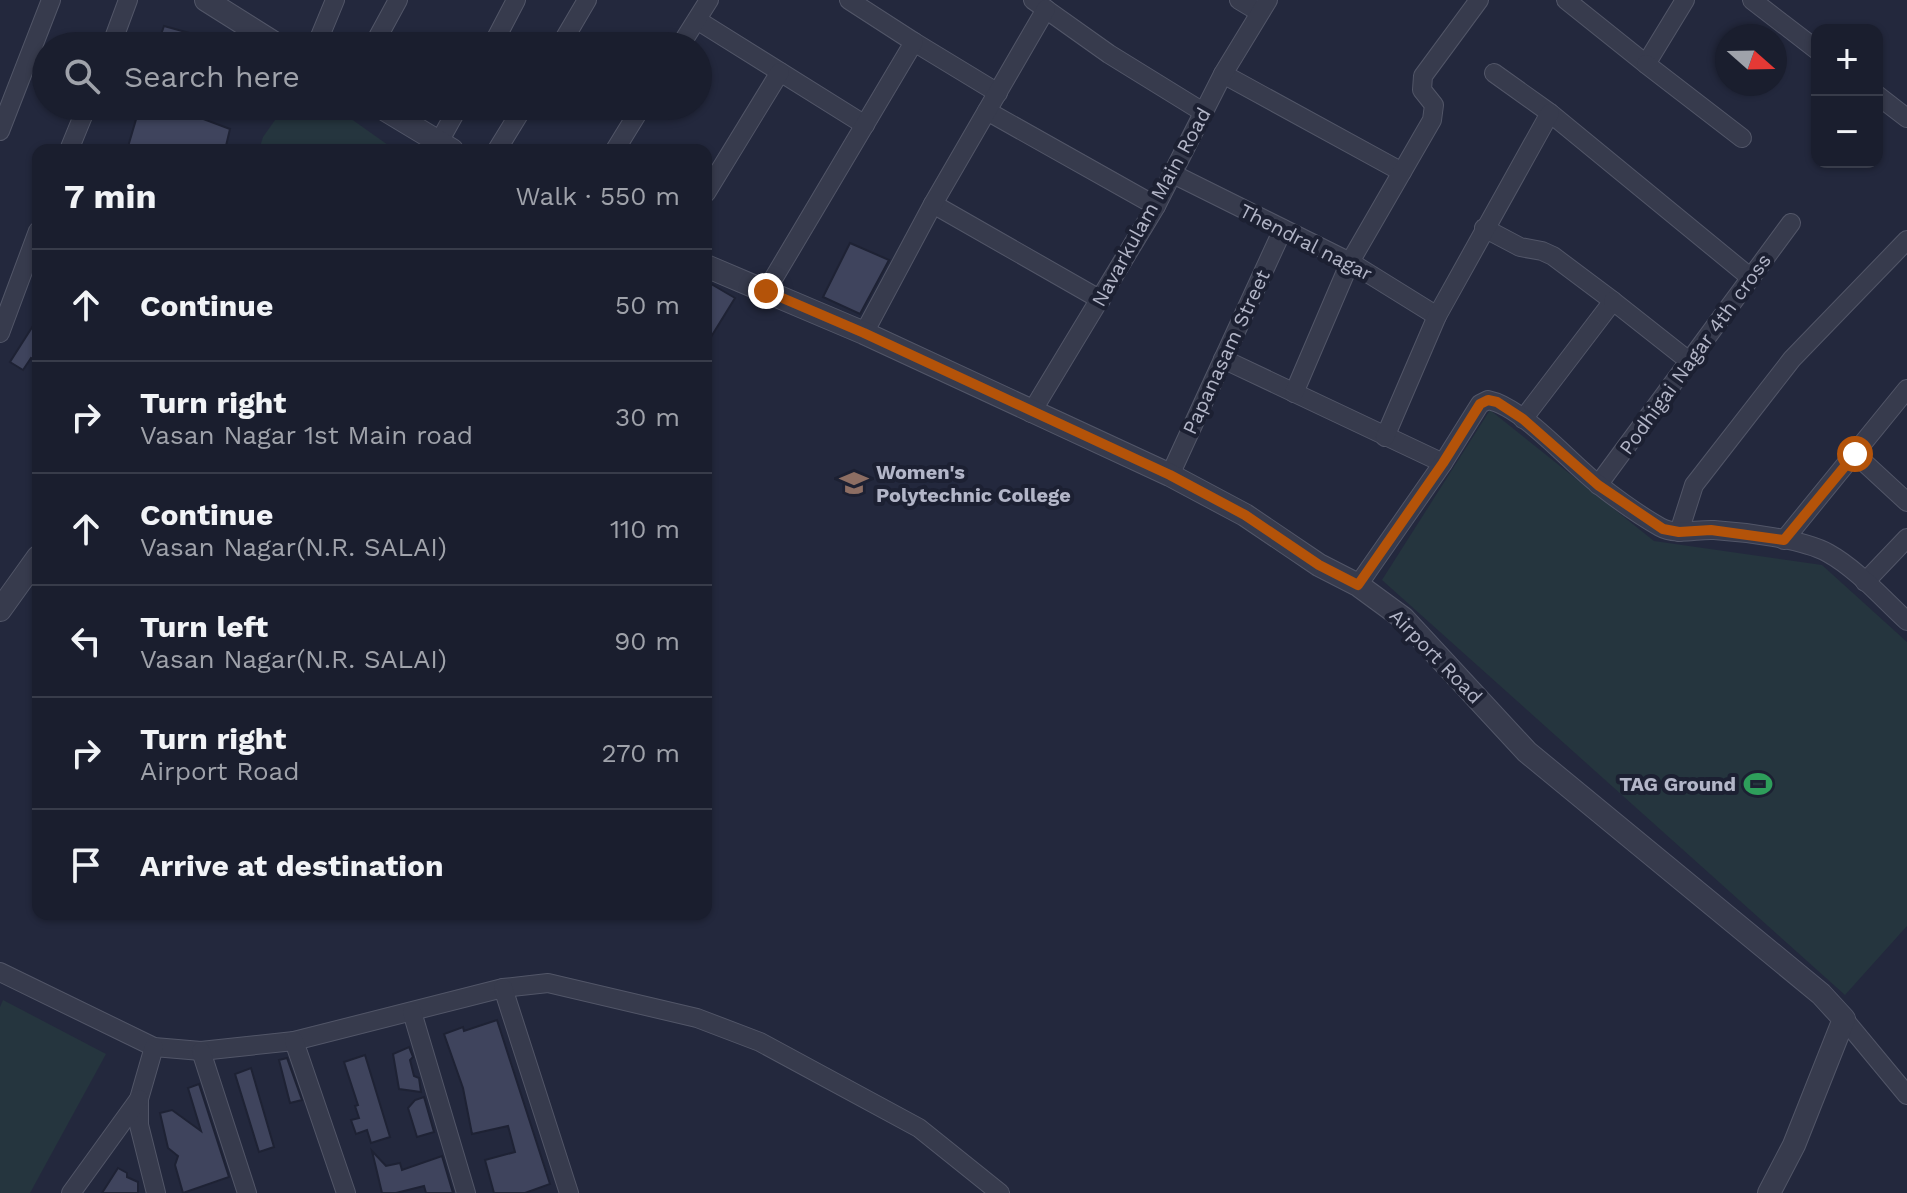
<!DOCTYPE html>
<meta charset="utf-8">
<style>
body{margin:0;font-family:"Work Sans",sans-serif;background:#272b3a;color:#f1f3f6}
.controls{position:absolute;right:24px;top:24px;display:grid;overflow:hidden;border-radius:16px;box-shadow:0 2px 6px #0004}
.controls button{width:72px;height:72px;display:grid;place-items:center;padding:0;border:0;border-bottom:2px solid #383c4a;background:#1a1e2e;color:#f1f3f6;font:40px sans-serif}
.compass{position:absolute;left:1715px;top:24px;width:72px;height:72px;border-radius:50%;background:#1a1e2e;box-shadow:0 2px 6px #0004;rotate:110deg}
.stop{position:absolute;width:24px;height:24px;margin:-18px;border:6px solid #b45309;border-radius:50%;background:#fff}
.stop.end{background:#b45309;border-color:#fff;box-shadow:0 2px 8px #0008}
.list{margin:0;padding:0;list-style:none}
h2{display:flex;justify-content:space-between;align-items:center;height:104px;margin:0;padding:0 32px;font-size:34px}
h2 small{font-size:26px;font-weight:400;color:#9fa2aa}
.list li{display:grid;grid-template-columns:52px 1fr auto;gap:24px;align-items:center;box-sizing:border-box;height:112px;padding:0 32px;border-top:2px solid #383c4a}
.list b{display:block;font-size:30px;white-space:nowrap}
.list p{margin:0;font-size:26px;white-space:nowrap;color:#9fa2aa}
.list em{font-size:26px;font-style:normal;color:#9fa2aa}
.icon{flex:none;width:44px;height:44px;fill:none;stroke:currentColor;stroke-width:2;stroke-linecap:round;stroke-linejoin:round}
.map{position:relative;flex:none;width:1907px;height:1193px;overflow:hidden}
.search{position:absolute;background:#1a1e2e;box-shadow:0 2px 6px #0004;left:32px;top:32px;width:680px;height:88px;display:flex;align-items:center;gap:20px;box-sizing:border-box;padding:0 28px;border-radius:44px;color:#9fa2aa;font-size:30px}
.panel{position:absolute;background:#1a1e2e;box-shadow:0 2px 6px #0004;left:32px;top:144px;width:680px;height:776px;border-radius:16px}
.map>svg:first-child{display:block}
.green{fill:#25353e}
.building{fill:#3f445d;stroke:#1e2234;stroke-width:2}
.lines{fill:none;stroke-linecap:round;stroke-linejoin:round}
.minor-casing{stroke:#525668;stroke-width:20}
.tertiary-casing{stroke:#525668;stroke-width:24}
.minor{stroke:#373b4d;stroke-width:18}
.tertiary{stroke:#373b4d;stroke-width:22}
.route{stroke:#b45309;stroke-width:10}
.labels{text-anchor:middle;stroke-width:8;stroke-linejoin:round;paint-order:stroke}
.street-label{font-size:20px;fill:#b3b6c8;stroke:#1c2032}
.poi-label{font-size:20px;font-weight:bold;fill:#b3b6c8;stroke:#1c2032;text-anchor:start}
</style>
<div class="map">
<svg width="1907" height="1193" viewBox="0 0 1907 1193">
<rect width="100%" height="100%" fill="#23283d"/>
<g class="green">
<path d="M285,106H333L395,150H259L263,137Z"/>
<path d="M1490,410L1654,541L1822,565L1907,642V926L1845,995L1382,580Z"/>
<path d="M3,1000L106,1054L30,1193H0V1007Z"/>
</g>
<g class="building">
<path d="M164,26L222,42L221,46H157Z"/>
<path d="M140,106H207L203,119L230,129L225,150H127Z"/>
<path d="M850,243L889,260L860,314L823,297Z"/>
<path d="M706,281L735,298L706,345Z"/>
<path d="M38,318V361L31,358L23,370L10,362Z"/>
<path d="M497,1020L550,1184L525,1193H494L485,1160L515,1152L508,1126L472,1134L463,1088L444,1034L463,1027L464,1031Z"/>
<path d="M409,1047L413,1057L410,1060L414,1076L419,1078L421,1092L399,1089L393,1054Z"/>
<path d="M365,1055L390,1137L371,1143L367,1130L356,1134L351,1120L359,1118L355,1106L358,1105L344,1062Z"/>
<path d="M287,1058L302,1100L290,1103L279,1060Z"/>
<path d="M251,1068L274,1147L259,1152L235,1074Z"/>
<path d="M199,1084L229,1177L183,1193L175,1165L178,1156L168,1148L160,1113L172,1110L201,1131L188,1088Z"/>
<path d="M424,1097L434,1132L417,1137L408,1108L415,1100Z"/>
<path d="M372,1151L386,1166L400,1163L402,1170L442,1156L453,1193H426L424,1186L396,1193H382Z"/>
<path d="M118,1168L127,1173V1177L138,1182V1193H102Z"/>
</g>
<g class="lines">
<defs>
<g id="minor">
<path d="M1033,0L1109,54L1203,112"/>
<path d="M1239,0L1259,12"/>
<path d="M1566,0L1646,64L1685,0"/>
<path d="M1752,0L1817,50"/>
<path d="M697,20L865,125"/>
<path d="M914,42L998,93"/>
<path d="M111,46L128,0"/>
<path d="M316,46L335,0"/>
<path d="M373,46L398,0"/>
<path d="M492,46L516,0"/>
<path d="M560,46L587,0"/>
<path d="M680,46L709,0"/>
<path d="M1646,64L1742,138"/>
<path d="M1494,73L1550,113L1751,278"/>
<path d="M1223,74L1402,172"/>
<path d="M1877,95L1907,118"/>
<path d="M987,111L1156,206"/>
<path d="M0,131L51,0"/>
<path d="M439,142L459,106"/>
<path d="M69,150L87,106"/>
<path d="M497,150L524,106"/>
<path d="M615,150L642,106"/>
<path d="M1173,174L1350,262L1437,316"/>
<path d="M706,193L780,72"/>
<path d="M933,204L1101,300"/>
<path d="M1484,228L1520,247L1542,251L1553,256L1613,301L1523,419"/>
<path d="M766,291L914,42L849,0"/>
<path d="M1613,301L1689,361"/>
<path d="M0,333L38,231"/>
<path d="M864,333L933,204L1046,9"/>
<path d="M1223,359L1443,463"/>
<path d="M1294,393L1350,262L1432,120L1434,105L1422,90L1423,76L1479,0"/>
<path d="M1031,413L1156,206L1223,74L1268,0"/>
<path d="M1385,437L1437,316L1550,113"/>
<path d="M1855,454L1907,502"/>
<path d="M1170,475L1283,229"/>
<path d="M1598,485L1791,223"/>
<path d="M1679,532L1694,485L1792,359L1907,240"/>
<path d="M1784,540L1907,389"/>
<path d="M1865,582L1907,538"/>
<path d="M1358,585L1443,463L1480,404L1488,400C1523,407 1569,462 1599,485C1618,500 1639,515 1660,527C1676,536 1696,529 1714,530C1744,532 1803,539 1828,553C1857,569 1883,599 1907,621"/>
<path d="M0,972L154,1047L201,1051L294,1041L503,988L548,983L697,1018L760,1042L919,1128L1000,1193"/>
<path d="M503,988L569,1193"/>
<path d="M412,1012L466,1193"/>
<path d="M1844,1019L1907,1095"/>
<path d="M294,1041L346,1193"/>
<path d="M154,1047L139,1099V1125L156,1193"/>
<path d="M201,1051L247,1193"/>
<path d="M71,1193L139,1099"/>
</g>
<g id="tertiary">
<path d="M206,0L279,46"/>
<path d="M379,106L452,150"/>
<path d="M706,266L864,333L1170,475L1245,515L1319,565L1358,585L1403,618L1527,752L1821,994L1844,1019L1794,1145L1769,1193"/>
<path d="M0,610L38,557"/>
</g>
</defs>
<use href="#minor" class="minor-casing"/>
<use href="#tertiary" class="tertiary-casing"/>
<use href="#minor" class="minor"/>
<use href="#tertiary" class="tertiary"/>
</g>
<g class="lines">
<path class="route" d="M766,291L864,333L1170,475L1245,515L1319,565L1358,585L1443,463L1480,404L1488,400L1497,402L1523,419L1598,485L1663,529L1679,532L1711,530L1784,540L1855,454"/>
</g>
<defs>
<symbol id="university-bare" viewBox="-9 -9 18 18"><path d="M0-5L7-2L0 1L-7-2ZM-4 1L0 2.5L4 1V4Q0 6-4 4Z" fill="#8d6e63" stroke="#1c2032" stroke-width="2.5" paint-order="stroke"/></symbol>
<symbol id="stadium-bare" viewBox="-9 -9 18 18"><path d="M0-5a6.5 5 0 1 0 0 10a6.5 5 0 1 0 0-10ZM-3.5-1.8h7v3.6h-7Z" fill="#2e9e5b" stroke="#1c2032" stroke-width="2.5" paint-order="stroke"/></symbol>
</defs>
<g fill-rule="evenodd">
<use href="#university-bare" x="834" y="463" width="40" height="40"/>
<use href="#stadium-bare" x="1738" y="764" width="40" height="40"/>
</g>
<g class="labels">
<g class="street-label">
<text transform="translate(1151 207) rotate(-61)" y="7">Navarkulam Main Road</text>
<text transform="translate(1306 242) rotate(27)" y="7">Thendral nagar</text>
<text transform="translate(1226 352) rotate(-65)" y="7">Papanasam Street</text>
<text transform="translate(1695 354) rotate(-54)" y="7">Podhigai Nagar 4th cross</text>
<text transform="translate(1436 656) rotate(46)" y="7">Airport Road</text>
</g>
<g class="poi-label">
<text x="876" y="479">Women's<tspan x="876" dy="23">Polytechnic College</tspan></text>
<text x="1736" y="791" text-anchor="end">TAG Ground</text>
</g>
</g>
</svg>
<div class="controls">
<button>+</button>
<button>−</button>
</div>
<svg class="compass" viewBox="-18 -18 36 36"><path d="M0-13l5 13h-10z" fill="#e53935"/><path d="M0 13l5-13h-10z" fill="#9fa2aa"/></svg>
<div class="stop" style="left:1855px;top:454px"></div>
<div class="stop end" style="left:766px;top:291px"></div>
<div class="search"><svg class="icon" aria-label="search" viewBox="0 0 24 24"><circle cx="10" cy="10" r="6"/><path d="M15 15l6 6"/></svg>Search here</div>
<section class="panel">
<h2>7 min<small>Walk · 550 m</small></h2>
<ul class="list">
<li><svg class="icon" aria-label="ahead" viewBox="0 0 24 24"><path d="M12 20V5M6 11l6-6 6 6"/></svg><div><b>Continue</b></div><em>50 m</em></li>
<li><svg class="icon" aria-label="right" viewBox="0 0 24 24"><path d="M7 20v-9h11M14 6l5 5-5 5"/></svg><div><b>Turn right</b><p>Vasan Nagar 1st Main road</p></div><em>30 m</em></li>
<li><svg class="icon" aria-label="ahead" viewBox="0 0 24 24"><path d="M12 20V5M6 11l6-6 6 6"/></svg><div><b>Continue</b><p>Vasan Nagar(N.R. SALAI)</p></div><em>110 m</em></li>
<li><svg class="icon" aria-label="left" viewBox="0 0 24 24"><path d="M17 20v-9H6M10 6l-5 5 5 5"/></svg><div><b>Turn left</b><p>Vasan Nagar(N.R. SALAI)</p></div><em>90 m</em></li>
<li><svg class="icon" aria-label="right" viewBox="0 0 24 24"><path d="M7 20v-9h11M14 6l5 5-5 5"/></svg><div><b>Turn right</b><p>Airport Road</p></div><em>270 m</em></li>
<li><svg class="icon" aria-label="arrive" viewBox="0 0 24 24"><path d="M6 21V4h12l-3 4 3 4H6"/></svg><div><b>Arrive at destination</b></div></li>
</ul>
</section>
</div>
